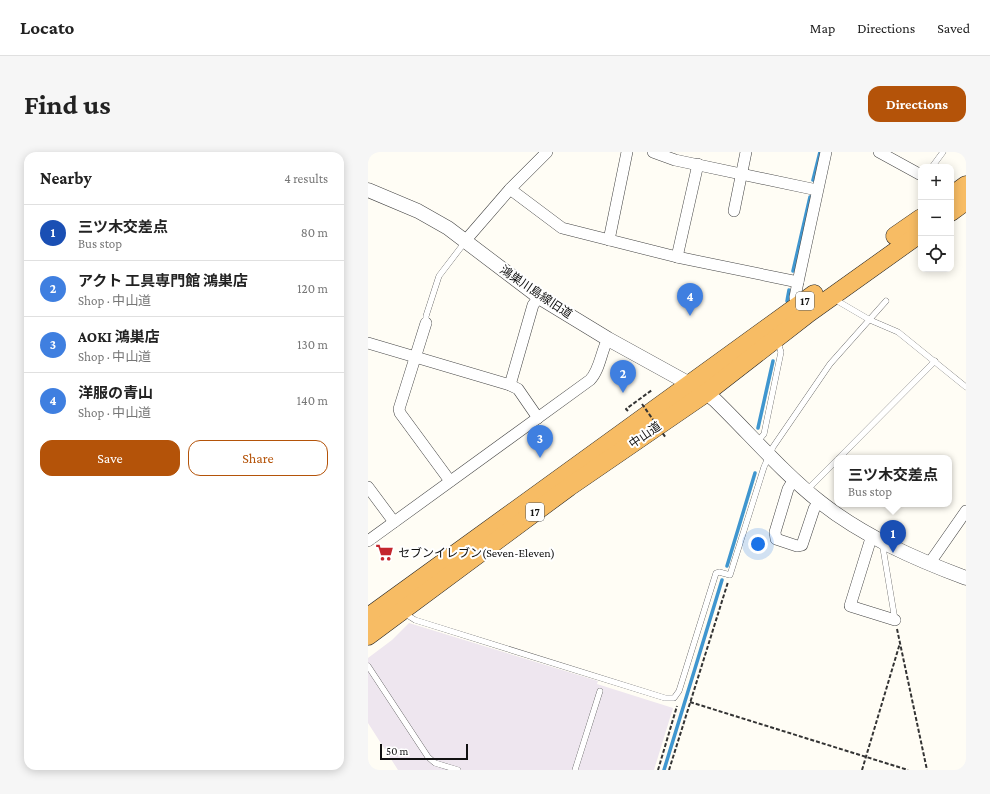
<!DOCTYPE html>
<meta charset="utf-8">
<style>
body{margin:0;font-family:"Crimson Pro","Noto Sans JP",serif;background:#f6f6f6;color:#222}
.controls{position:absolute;right:12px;top:12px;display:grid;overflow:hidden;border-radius:8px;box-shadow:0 2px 10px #0003}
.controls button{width:36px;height:36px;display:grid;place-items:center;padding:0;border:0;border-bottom:1px solid #e0e0e0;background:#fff;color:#222;font:20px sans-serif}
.scale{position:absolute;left:12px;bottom:10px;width:88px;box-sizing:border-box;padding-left:4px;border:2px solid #111;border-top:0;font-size:11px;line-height:14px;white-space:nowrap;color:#111;-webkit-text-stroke:3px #fff;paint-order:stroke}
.you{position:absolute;left:390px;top:392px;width:14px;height:14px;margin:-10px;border:3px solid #fff;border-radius:50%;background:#1a73e8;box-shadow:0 0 0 6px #1a73e833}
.badge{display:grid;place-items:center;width:26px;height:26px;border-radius:50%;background:#b45309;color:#fff;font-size:13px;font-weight:700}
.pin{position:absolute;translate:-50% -33px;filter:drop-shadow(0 1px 2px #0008)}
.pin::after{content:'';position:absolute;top:21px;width:14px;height:12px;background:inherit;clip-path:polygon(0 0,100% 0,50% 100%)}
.popup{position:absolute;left:466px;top:303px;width:118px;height:52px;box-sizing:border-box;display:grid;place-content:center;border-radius:8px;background:#fff;filter:drop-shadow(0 1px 3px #0005);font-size:13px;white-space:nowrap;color:#767676}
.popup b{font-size:15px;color:#222}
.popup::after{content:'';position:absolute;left:50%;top:100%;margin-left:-8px;border:8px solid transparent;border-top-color:#fff}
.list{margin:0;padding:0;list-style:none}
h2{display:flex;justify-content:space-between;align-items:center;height:52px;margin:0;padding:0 16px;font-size:17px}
h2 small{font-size:13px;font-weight:400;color:#767676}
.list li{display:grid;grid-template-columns:26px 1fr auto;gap:12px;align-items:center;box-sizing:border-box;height:56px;padding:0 16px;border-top:1px solid #e0e0e0}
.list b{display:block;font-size:15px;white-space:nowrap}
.list p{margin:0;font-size:13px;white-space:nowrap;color:#767676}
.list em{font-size:13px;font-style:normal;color:#767676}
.actions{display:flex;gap:8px;padding:12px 16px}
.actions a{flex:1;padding:9px 0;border:1px solid #b45309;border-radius:12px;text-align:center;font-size:14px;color:#b45309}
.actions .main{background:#b45309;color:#fff}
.icon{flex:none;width:22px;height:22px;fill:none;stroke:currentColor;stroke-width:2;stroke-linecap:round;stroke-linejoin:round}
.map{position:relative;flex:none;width:598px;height:618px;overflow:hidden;border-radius:12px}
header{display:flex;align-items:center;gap:24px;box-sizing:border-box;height:56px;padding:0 20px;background:#fff;border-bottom:1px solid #e0e0e0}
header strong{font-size:19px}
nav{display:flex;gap:22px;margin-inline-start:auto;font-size:14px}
.intro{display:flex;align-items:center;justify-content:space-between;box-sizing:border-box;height:96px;padding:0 24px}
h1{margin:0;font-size:28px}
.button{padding:10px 18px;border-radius:12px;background:#b45309;color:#fff;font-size:14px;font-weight:700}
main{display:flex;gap:24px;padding:0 24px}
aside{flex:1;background:#fff;border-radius:12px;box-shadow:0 2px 10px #0003}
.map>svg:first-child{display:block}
.industrial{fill:#eee6ef}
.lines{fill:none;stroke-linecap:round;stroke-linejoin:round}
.stream{stroke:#3f96cf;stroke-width:3.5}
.service-casing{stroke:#444;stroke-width:6}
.minor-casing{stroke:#444;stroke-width:12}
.tertiary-casing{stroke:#444;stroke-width:15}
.trunk-casing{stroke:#222;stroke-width:19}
.path{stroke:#333;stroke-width:2;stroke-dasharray:4 2;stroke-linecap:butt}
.service{stroke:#fff;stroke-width:5.5}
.minor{stroke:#fff;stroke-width:11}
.tertiary{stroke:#fff;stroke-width:14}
.trunk{stroke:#f7bc64;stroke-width:18}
.path-bridge{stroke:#333;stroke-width:2;stroke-dasharray:4 2;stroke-linecap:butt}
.labels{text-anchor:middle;stroke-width:4;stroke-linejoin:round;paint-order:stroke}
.shield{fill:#fff;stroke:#585858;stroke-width:1}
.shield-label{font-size:11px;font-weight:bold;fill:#111}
.street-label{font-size:12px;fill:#111;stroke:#fff}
.poi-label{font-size:12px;fill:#111;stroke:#fff;text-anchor:start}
</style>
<header>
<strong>Locato</strong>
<nav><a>Map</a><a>Directions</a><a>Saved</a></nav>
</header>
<div class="intro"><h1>Find us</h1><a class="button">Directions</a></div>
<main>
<aside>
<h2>Nearby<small>4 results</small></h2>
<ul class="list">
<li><span class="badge" style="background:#1a4fb4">1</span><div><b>三ツ木交差点</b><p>Bus stop</p></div><em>80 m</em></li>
<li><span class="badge" style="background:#3f7fe0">2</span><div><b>アクト 工具専門館 鴻巣店</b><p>Shop · 中山道</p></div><em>120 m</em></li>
<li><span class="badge" style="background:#3f7fe0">3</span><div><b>AOKI 鴻巣店</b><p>Shop · 中山道</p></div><em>130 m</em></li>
<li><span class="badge" style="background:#3f7fe0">4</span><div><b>洋服の青山</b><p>Shop · 中山道</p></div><em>140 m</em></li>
</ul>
<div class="actions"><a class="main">Save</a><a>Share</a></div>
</aside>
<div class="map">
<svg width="598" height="618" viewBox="0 0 598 618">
<rect width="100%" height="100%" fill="#fffdf5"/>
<path class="industrial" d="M41,471L230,529L229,532L305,556L286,618H30L0,571V506L24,488Z"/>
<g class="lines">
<g class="stream">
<path d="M445,28L452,0"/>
<path d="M425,119L442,45"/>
<path d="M419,149L421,138"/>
<path d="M390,276L405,209"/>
<path d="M359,414L387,321"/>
<path d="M296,618L354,428"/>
</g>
<defs>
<g id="service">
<path d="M564,15L575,0"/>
<path d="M466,147L502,168L530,180L598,235"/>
<path d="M58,171V164L71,124L97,90"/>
<path d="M389,290L396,282L413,200L409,188"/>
<path d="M471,306L567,209"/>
<path d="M439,338L469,308"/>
<path d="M514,390L527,468"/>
<path d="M36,461L47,468L297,546H306L311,539L348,421L351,420L362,423L396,315L405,295L462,212L518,149"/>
<path d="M0,514L60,605L67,611L90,618"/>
<path d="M207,618L232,539"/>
</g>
<g id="minor">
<path d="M285,0L307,8L449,38"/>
<path d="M511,0L553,23"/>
<path d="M142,37L194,76L309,105L430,130"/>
<path d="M366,59L378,0"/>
<path d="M241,88L259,0"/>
<path d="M97,89L142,37L179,0"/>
<path d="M309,105L330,12"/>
<path d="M429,155L427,145L430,130L458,0"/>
<path d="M58,171L31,257L32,261L82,329"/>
<path d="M0,191L142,233L150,237L170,266"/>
<path d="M142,233L165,153L171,145"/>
<path d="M426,327L420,337L407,380L408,387L429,394L434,393L446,357L451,349"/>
<path d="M0,335L26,370"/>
<path d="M504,383L482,454L527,468"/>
<path d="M0,389L222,228C232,218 233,199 240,187"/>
<path d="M561,412L598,359"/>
</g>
<path id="tertiary" d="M0,38L50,59L80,76L171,145L240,187L338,241L347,248C382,282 414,320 452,350C495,384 547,407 598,426"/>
<g id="trunk">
<path d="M583,44L598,33"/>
<path d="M583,60L598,49"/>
<path d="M527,84L553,66"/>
<path d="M0,465L446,142"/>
<path d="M0,484L201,335L338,241L441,161L553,81"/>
</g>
</defs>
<use href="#service" class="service-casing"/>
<use href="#minor" class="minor-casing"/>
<use href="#tertiary" class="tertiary-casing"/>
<use href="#trunk" class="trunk-casing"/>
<g class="path">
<path d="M260,259L258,257L284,238"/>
<path d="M529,477L559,618"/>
<path d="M322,550L540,618"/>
<path d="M290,618L309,554"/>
<path d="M301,618L360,430"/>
<path d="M494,618L532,491"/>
</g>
<use href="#service" class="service"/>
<use href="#minor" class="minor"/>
<use href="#tertiary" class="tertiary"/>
<use href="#trunk" class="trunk"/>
<path class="path-bridge" d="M274,252L298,286"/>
</g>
<defs>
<symbol id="supermarket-bare" viewBox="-9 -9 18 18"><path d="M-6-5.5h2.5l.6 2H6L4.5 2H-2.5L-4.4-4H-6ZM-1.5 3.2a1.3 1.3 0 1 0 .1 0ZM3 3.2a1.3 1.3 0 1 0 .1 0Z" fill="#c4262e" stroke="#fff" stroke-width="2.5" paint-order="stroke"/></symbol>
</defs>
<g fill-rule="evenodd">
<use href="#supermarket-bare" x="4" y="388" width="25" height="25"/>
</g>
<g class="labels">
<g class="shield">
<rect x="428" y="140" width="18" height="18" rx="3"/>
<rect x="158" y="351" width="18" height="18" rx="3"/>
</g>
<g class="shield-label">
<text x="437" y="153">17</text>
<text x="167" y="364">17</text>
</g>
<g class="street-label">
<text transform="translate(168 140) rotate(34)" y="4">鴻巣川島線旧道</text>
<text transform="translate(277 283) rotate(-35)" y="4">中山道</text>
</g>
<g class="poi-label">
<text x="30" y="405">セブンイレブン(Seven-Eleven)</text>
</g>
</g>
</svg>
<div class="controls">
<button>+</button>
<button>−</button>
<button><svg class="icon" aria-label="locate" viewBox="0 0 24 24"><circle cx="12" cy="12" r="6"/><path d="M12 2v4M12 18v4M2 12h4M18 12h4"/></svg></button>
</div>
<div class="scale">50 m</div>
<div class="you"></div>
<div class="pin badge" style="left:525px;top:401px;background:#1a4fb4">1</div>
<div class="popup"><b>三ツ木交差点</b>Bus stop</div>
<div class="pin badge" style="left:255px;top:241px;background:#3f7fe0">2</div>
<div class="pin badge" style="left:172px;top:306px;background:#3f7fe0">3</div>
<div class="pin badge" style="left:322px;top:164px;background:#3f7fe0">4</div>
</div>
</main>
